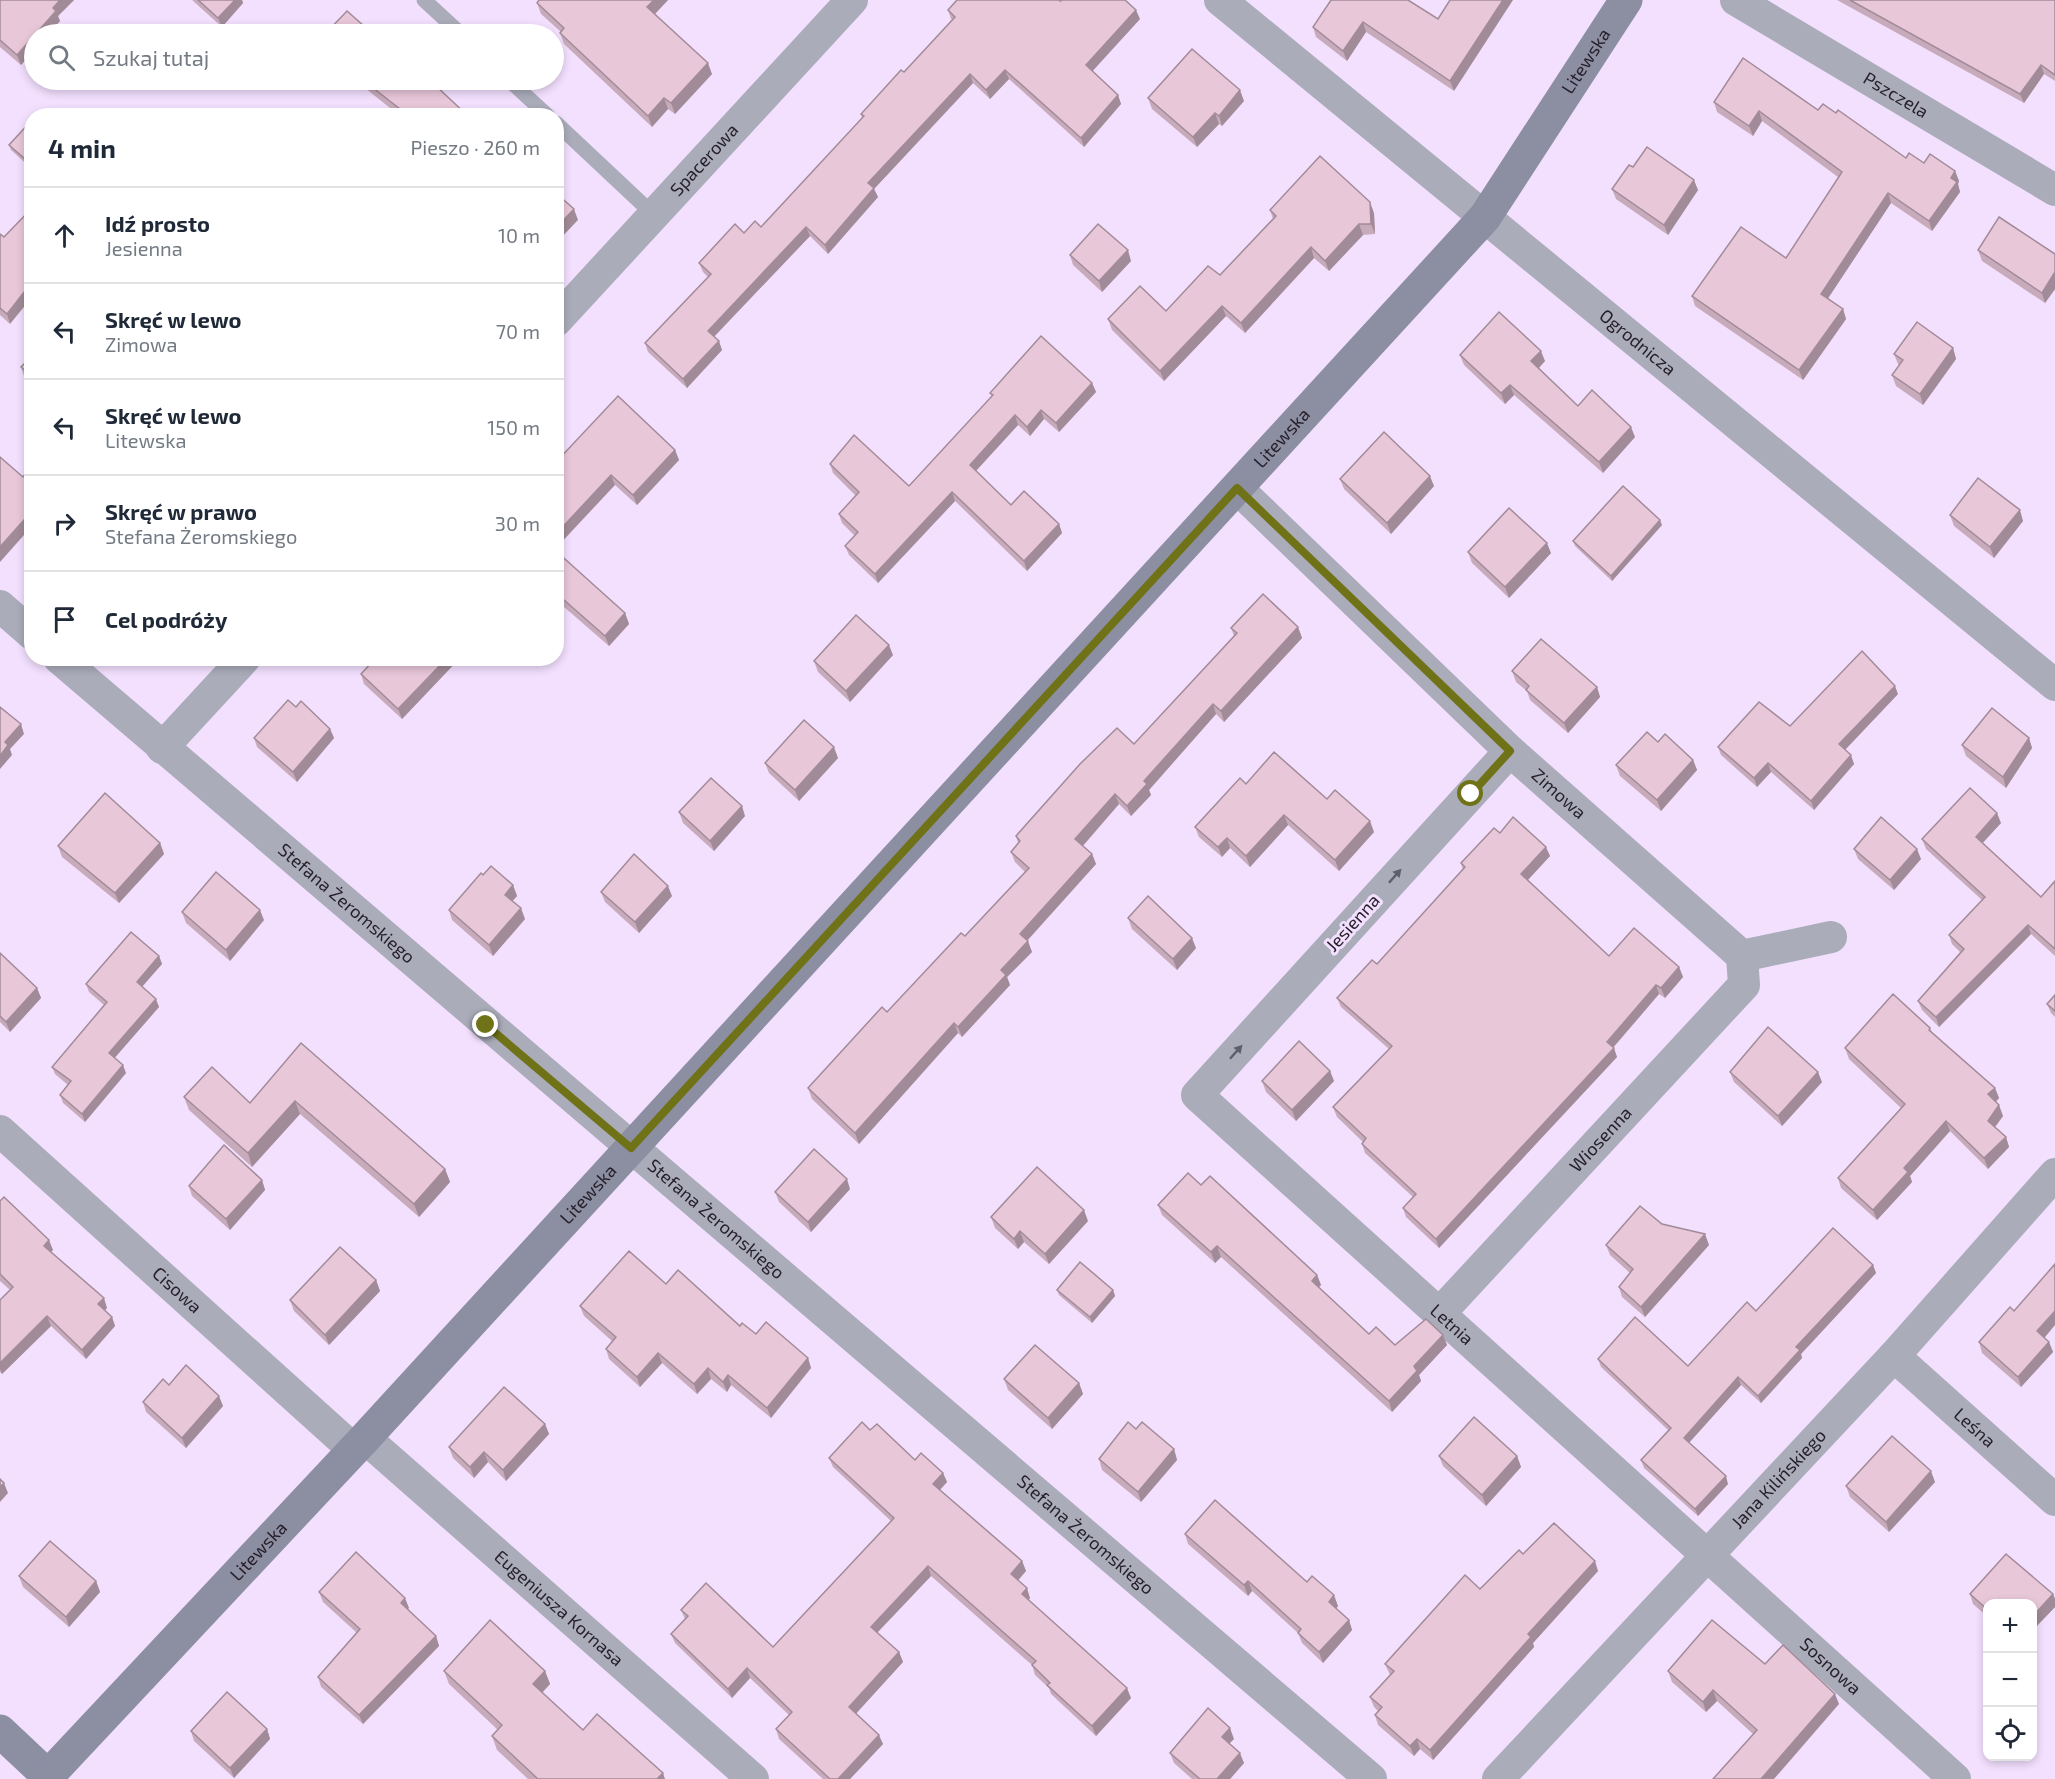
<!DOCTYPE html>
<html lang="pl">
<meta charset="utf-8">
<style>
body{margin:0;font-family:"Exo 2",sans-serif;background:#f6f6f7;color:#1f2937}
.controls{position:absolute;right:18px;bottom:18px;display:grid;overflow:hidden;border-radius:12px;box-shadow:0 3px 9px #0003}
.controls button{width:54px;height:54px;display:grid;place-items:center;padding:0;border:0;border-bottom:2px solid #e0e1e3;background:#fff;color:#1f2937;font:30px sans-serif}
.stop{position:absolute;width:18px;height:18px;margin:-14px;border:4px solid #707218;border-radius:50%;background:#fff}
.stop.end{background:#707218;border-color:#fff;box-shadow:0 2px 6px #0008}
.list{margin:0;padding:0;list-style:none}
h2{display:flex;justify-content:space-between;align-items:center;height:78px;margin:0;padding:0 24px;font-size:26px}
h2 small{font-size:20px;font-weight:400;color:#747a83}
.list li{display:grid;grid-template-columns:39px 1fr auto;gap:18px;align-items:center;box-sizing:border-box;height:96px;padding:0 24px;border-top:2px solid #e0e1e3}
.list b{display:block;font-size:22px;white-space:nowrap}
.list p{margin:0;font-size:20px;white-space:nowrap;color:#747a83}
.list em{font-size:20px;font-style:normal;color:#747a83}
.icon{flex:none;width:33px;height:33px;fill:none;stroke:currentColor;stroke-width:2;stroke-linecap:round;stroke-linejoin:round}
.map{position:relative;flex:none;width:2055px;height:1779px;overflow:hidden}
.search{position:absolute;background:#fff;box-shadow:0 3px 9px #0003;left:24px;top:24px;width:540px;height:66px;display:flex;align-items:center;gap:15px;box-sizing:border-box;padding:0 21px;border-radius:33px;color:#747a83;font-size:22px}
.panel{position:absolute;background:#fff;box-shadow:0 3px 9px #0003;left:24px;top:108px;width:540px;height:558px;border-radius:24px}
.map>svg:first-child{display:block}
.lines{fill:none;stroke-linecap:round;stroke-linejoin:round}
.lane{stroke:#aaacba;stroke-width:15}
.street{stroke:#aaacba;stroke-width:32}
.secondary{stroke:#8c8ea2;stroke-width:33}
.wall{fill:#c8abbb}
.shaded-wall{fill:#a28b98}
.building{fill:#e8c7d9;stroke:#a28b98;stroke-width:1.5}
.oneway{fill:#615e6b}
.route{stroke:#707218;stroke-width:8}
.labels{text-anchor:middle;stroke-width:6;stroke-linejoin:round;paint-order:stroke}
.street-label{font-size:18px;fill:#261f2a;stroke:#f3e0ff}
</style>
<div class="map">
<svg width="2055" height="1779" viewBox="0 0 2055 1779">
<rect width="100%" height="100%" fill="#f3e0ff"/>
<g class="lines">
<g class="lane">
<path d="M424,0L461,34"/>
<path d="M509,80L548,116"/>
<path d="M556,123L654,215"/>
</g>
<g class="street">
<path id="s1" d="M1220,0L2055,685"/>
<path id="s2" d="M1736,0L2055,190"/>
<path id="s3" d="M556,321L852,0"/>
<path id="s4" d="M1237,488L1510,751L1742,956L1831,937"/>
<path d="M0,606L32,634"/>
<path id="s5" d="M59,658L1371,1779"/>
<path d="M162,748L245,658"/>
<path id="s6" d="M1510,751L1197,1095L1955,1779"/>
<path id="s7" d="M0,1131L354,1450"/>
<path id="s8" d="M1439,1314L1744,985L1742,956"/>
<path id="s9" d="M1894,1356L2055,1500"/>
<path id="s10" d="M365,1438L753,1779"/>
<path id="s11" d="M1498,1779L1894,1356L2055,1174"/>
</g>
<g class="secondary">
<path d="M0,1731L51,1779"/>
<path id="s12" d="M48,1776L365,1438L1485,217L1626,0"/>
</g>
</g>
<g class="wall">
<path d="M0,0H74L58,16L60,21L21,65L0,47Z"/>
<path d="M192,0H242L243,3L222,27Z"/>
<path d="M668,0L655,14L712,74L675,114L668,109L652,127L564,44L560,33L561,32L541,14L537,3Z"/>
<path d="M1331,0L1438,19L1454,91L1366,32L1347,61L1316,37L1313,27Z"/>
<path d="M1837,0H2055V81L2044,74L2024,103Z"/>
<path d="M1060,1L1140,19L1092,71L1118,95L1121,104L1084,147L1009,79L990,99L973,83L874,189L878,197L828,254L810,236L714,336L722,350L687,388L648,352L645,343L708,277L703,272L699,263L744,233L761,227L862,118L861,114L904,72L953,20L951,19L948,10Z"/>
<path d="M355,80H422L432,88L468,116H400Z"/>
<path d="M1148,98L1244,101L1222,126L1219,124L1197,147L1152,109Z"/>
<path d="M1714,102L1818,110L1906,158L1955,171L1959,181L1958,184L1960,192L1932,231L1891,203L1828,298L1843,309L1846,319L1803,380L1695,306L1692,296L1786,258L1838,177L1762,121L1753,136L1717,112Z"/>
<path d="M32,120V169L11,150L9,145Z"/>
<path d="M1633,167L1698,190L1668,235L1616,199L1612,189Z"/>
<path d="M1270,210L1374,213L1375,234L1363,235L1329,271L1314,258L1245,333L1226,316L1164,381L1112,330L1108,319L1166,311L1220,275L1273,219Z"/>
<path d="M0,234L4,237L10,324L0,315Z"/>
<path d="M1978,250L2055,254V289L2045,303L1982,261Z"/>
<path d="M1070,255L1131,261L1102,292L1073,265Z"/>
<path d="M1953,348L1956,359L1923,405L1896,386L1892,375L1899,365L1898,364L1894,354Z"/>
<path d="M1460,355L1545,361L1539,368L1578,406L1635,437L1603,473L1514,395L1505,404L1464,365Z"/>
<path d="M32,356V382L24,376L21,367Z"/>
<path d="M1092,383L1096,392L1059,432L1044,419L1030,436L1018,425L976,471L1011,505L1059,524L1062,533L1027,571L955,501L878,583L849,555L845,546L855,536L842,523L839,514L856,496L833,473L830,464L909,486L992,397L990,393Z"/>
<path d="M675,450L679,460L637,505L615,485L556,462Z"/>
<path d="M1340,479L1434,486L1391,534L1344,489Z"/>
<path d="M1950,515L2023,521L1994,558L1954,526Z"/>
<path d="M1662,525L1612,581L1575,546L1573,541Z"/>
<path d="M556,551L625,613L629,624L609,646L556,600Z"/>
<path d="M1468,552L1551,553L1509,598L1472,563Z"/>
<path d="M1298,627L1302,638L1224,722L1216,714L1149,790L1151,795L1131,816L1119,804L1083,846L1092,854L1096,864L1027,941L1032,952L1007,977L1010,985L962,1037L958,1033L859,1144L812,1099L808,1088L965,936L1025,872L1015,862L1011,852L1018,843L1016,836L1134,744L1234,636L1231,628Z"/>
<path d="M893,655L850,702L818,672L814,661Z"/>
<path d="M364,658H460L402,719L364,684L361,674L370,664Z"/>
<path d="M1512,671L1597,687L1600,697L1568,733L1530,700L1527,691L1516,682Z"/>
<path d="M1898,694L1845,750L1854,764L1814,810L1771,772L1757,787L1721,755L1718,747Z"/>
<path d="M296,707L330,729L334,738L297,782L257,747L254,738Z"/>
<path d="M2029,738L2032,748L2006,788L1966,756L1962,745Z"/>
<path d="M838,758L799,801L769,773L765,763Z"/>
<path d="M1693,760L1697,770L1661,811L1620,776L1616,765Z"/>
<path d="M1246,784L1327,799L1374,832L1339,871L1288,825L1250,867L1230,848L1222,857L1199,837L1195,827Z"/>
<path d="M679,812L745,816L714,851L683,823Z"/>
<path d="M2001,823L1982,843L2041,897L2055,881V956L2031,934L1939,1027L1922,1010L1918,1001L1960,952L1952,944L1949,935L1982,900L1926,849L1922,839Z"/>
<path d="M1500,833L1550,856L1528,880L1609,956L1679,967L1683,977L1665,998L1659,994L1613,1048L1617,1057L1439,1248L1406,1217L1403,1208L1413,1197L1365,1153L1362,1144L1363,1142L1337,1117L1333,1107L1389,1049L1341,1007L1337,998L1377,964L1463,870L1461,863Z"/>
<path d="M160,843L164,854L119,903L62,857L58,846Z"/>
<path d="M1854,849L1921,859L1894,890L1858,859Z"/>
<path d="M483,875L513,885L517,896L512,901L525,919L493,956L452,920L449,910Z"/>
<path d="M601,892L672,896L639,933L605,902Z"/>
<path d="M182,912L264,920L230,961L186,923Z"/>
<path d="M1128,918L1196,948L1177,970L1132,929Z"/>
<path d="M0,953L37,988L41,998L10,1032L0,1022Z"/>
<path d="M159,956L162,964L142,987L159,1007L114,1058L126,1073L85,1122L63,1103L60,1095L68,1085L55,1074L52,1067L104,1005L89,992L86,984Z"/>
<path d="M2055,995V1017L2051,1013L2047,1004Z"/>
<path d="M1930,1028L1932,1032L1995,1088L1999,1098L1996,1102L2003,1116L1995,1127L2006,1137L2009,1147L1988,1169L1950,1131L1910,1176L1912,1182L1877,1220L1841,1188L1838,1178L1901,1108L1849,1059L1845,1048Z"/>
<path d="M301,1043L445,1169L450,1182L419,1217L300,1114L252,1167L189,1110L184,1097L250,1103Z"/>
<path d="M1330,1071L1334,1081L1296,1121L1266,1092L1262,1081Z"/>
<path d="M1730,1072L1822,1082L1782,1126L1734,1082Z"/>
<path d="M262,1180L265,1190L230,1230L192,1196L189,1186Z"/>
<path d="M1201,1185L1317,1275L1321,1285L1319,1287L1369,1334L1395,1345L1443,1335L1447,1345L1419,1375L1421,1381L1392,1412L1221,1257L1215,1263L1162,1215L1158,1205Z"/>
<path d="M850,1189L811,1232L779,1202L775,1192Z"/>
<path d="M0,1201L53,1250L51,1252L107,1308L105,1310L112,1317L115,1326L86,1359L51,1326L2,1374L0,1372V1300L10,1290L0,1281Z"/>
<path d="M991,1217L1088,1221L1049,1264L1024,1242L1018,1249L995,1228Z"/>
<path d="M1662,1224L1709,1245L1645,1317L1622,1297L1619,1287L1630,1273L1610,1255L1606,1245Z"/>
<path d="M1873,1265L1876,1273L1801,1354L1802,1358L1761,1403L1741,1385L1689,1443L1728,1484L1698,1516L1644,1468L1641,1460L1668,1430L1601,1367L1598,1359L1688,1366L1756,1311Z"/>
<path d="M376,1280L380,1291L329,1345L294,1311L290,1300Z"/>
<path d="M666,1284L756,1334L808,1358L811,1368L771,1418L731,1385L727,1392L711,1379L697,1394L662,1363L640,1387L609,1359L606,1349L612,1341L584,1316L580,1306Z"/>
<path d="M1057,1290H1113L1115,1296L1092,1323L1059,1295Z"/>
<path d="M1979,1342H2049L2053,1352L2021,1387L1982,1353Z"/>
<path d="M1004,1379L1079,1383L1083,1394L1052,1429L1008,1390Z"/>
<path d="M143,1402L223,1406L186,1448L146,1412Z"/>
<path d="M545,1424L549,1434L506,1481L488,1462L474,1478L453,1458L449,1447Z"/>
<path d="M870,1430L915,1460L943,1473L947,1482L940,1490L1022,1561L1026,1571L1018,1580L1030,1598L1028,1600L1131,1698L1096,1736L1051,1694L1049,1688L1035,1675L1032,1665L931,1576L877,1633L899,1652L903,1662L856,1713L883,1744L850,1779H823L779,1739L776,1729L789,1715L750,1678L732,1698L675,1643L671,1634L685,1619L681,1610L773,1647L891,1521L833,1467L829,1458Z"/>
<path d="M1174,1449L1177,1460L1141,1502L1102,1470L1099,1459Z"/>
<path d="M1439,1456H1517L1521,1467L1486,1506L1443,1466Z"/>
<path d="M1935,1482L1889,1532L1850,1497L1846,1486Z"/>
<path d="M1185,1534L1307,1582L1338,1606L1336,1609L1349,1620L1352,1630L1323,1663L1302,1643L1298,1633L1252,1591L1248,1596L1188,1544Z"/>
<path d="M1523,1554L1598,1571L1533,1643L1534,1647L1433,1760L1420,1749L1414,1756L1378,1725L1375,1715L1378,1711L1374,1707L1370,1697L1390,1675L1385,1664Z"/>
<path d="M19,1576L96,1581L100,1592L69,1627L23,1587Z"/>
<path d="M319,1592L409,1608L407,1609L436,1636L439,1646L363,1724L321,1687L318,1677L357,1633L323,1602Z"/>
<path d="M1970,1594H2053L2055,1599V1607L2032,1631V1604H1988V1617L1973,1604Z"/>
<path d="M1765,1664L1839,1704L1753,1734L1717,1701L1706,1712L1672,1682L1668,1671Z"/>
<path d="M444,1671H545L550,1684L542,1693L583,1730L665,1779H528L497,1750L492,1736L498,1730L449,1684Z"/>
<path d="M267,1729L270,1739L234,1778L194,1741L191,1731Z"/>
<path d="M1234,1739L1229,1743L1244,1763L1230,1779H1192L1174,1763L1170,1753Z"/>
</g>
<g class="shaded-wall">
<path d="M60,0H74L58,16L60,21L48,34H35L53,8Z"/>
<path d="M235,0H242L243,3L222,27L218,18Z"/>
<path d="M654,0H668L651,18L647,7Z"/>
<path d="M1503,0H1513L1454,91L1450,81Z"/>
<path d="M1136,10L1140,19L1089,75L1086,65Z"/>
<path d="M1363,22L1366,32L1347,61L1343,51Z"/>
<path d="M34,35V50L21,65L17,55Z"/>
<path d="M708,63L712,74L675,114L671,103Z"/>
<path d="M2041,65L2044,74L2024,103L2020,94Z"/>
<path d="M1005,70L1009,79L990,99L986,90Z"/>
<path d="M970,74L973,83L874,189L878,197L828,254L825,245L868,183Z"/>
<path d="M1240,90L1244,101L1222,126L1219,116Z"/>
<path d="M1118,95L1121,104L1084,147L1081,138Z"/>
<path d="M664,98L668,109L652,127L648,116Z"/>
<path d="M1759,111L1762,121L1753,136L1749,126Z"/>
<path d="M1215,113L1219,124L1197,147L1193,137Z"/>
<path d="M1955,171L1959,181L1958,184L1960,192L1932,231L1929,221L1951,178Z"/>
<path d="M1694,180L1698,190L1668,235L1664,225Z"/>
<path d="M1888,193L1891,203L1825,303L1821,294Z"/>
<path d="M1370,202L1374,213L1375,234L1371,224Z"/>
<path d="M574,209L578,220L556,243V228Z"/>
<path d="M1359,224L1363,235L1329,271L1325,261Z"/>
<path d="M806,227L810,236L711,340L708,331Z"/>
<path d="M1311,247L1314,258L1245,333L1241,323Z"/>
<path d="M1128,250L1131,261L1102,292L1099,281Z"/>
<path d="M2055,272V289L2045,303L2042,293Z"/>
<path d="M32,282V297L10,324L7,314Z"/>
<path d="M1222,306L1226,316L1164,381L1160,371Z"/>
<path d="M1843,309L1846,319L1803,380L1799,370Z"/>
<path d="M719,341L722,350L687,388L683,379Z"/>
<path d="M1953,348L1956,359L1923,405L1920,394Z"/>
<path d="M1541,351L1545,361L1535,372L1531,361Z"/>
<path d="M1092,383L1096,392L1059,432L1056,423Z"/>
<path d="M1510,385L1514,395L1505,404L1501,393Z"/>
<path d="M1041,410L1044,419L1030,436L1027,427Z"/>
<path d="M1015,415L1018,425L973,474L970,465Z"/>
<path d="M1631,427L1635,437L1603,473L1599,462Z"/>
<path d="M675,450L679,460L637,505L633,495Z"/>
<path d="M611,475L615,485L556,548V534Z"/>
<path d="M1430,476L1434,486L1391,534L1387,523Z"/>
<path d="M952,492L955,501L878,583L875,574Z"/>
<path d="M2020,510L2023,521L1994,558L1990,547Z"/>
<path d="M32,511V526L0,562V547Z"/>
<path d="M1660,520L1662,525L1612,581L1611,576Z"/>
<path d="M1059,524L1062,533L1027,571L1024,561Z"/>
<path d="M1547,543L1551,553L1509,598L1505,587Z"/>
<path d="M625,613L629,624L609,646L605,636Z"/>
<path d="M1298,627L1302,638L1224,722L1221,711Z"/>
<path d="M889,645L893,655L850,702L846,691Z"/>
<path d="M447,658H460L402,719L398,709Z"/>
<path d="M1895,686L1898,694L1842,753L1839,744Z"/>
<path d="M1597,687L1600,697L1568,733L1564,723Z"/>
<path d="M1213,704L1216,714L1149,790L1151,795L1131,816L1127,806L1144,781Z"/>
<path d="M21,724L24,734L10,749L12,755L0,769V756L5,742Z"/>
<path d="M330,729L334,738L297,782L293,772Z"/>
<path d="M2029,738L2032,748L2006,788L2003,777Z"/>
<path d="M834,747L838,758L799,801L795,790Z"/>
<path d="M1851,755L1854,764L1814,810L1811,801Z"/>
<path d="M1693,760L1697,770L1661,811L1657,800Z"/>
<path d="M1768,763L1771,772L1757,787L1754,778Z"/>
<path d="M1115,794L1119,804L1079,850L1075,839Z"/>
<path d="M742,806L745,816L714,851L710,841Z"/>
<path d="M1997,813L2001,823L1979,847L1976,837Z"/>
<path d="M1284,815L1288,825L1250,867L1246,856Z"/>
<path d="M1370,821L1374,832L1339,871L1335,860Z"/>
<path d="M1227,838L1230,848L1222,857L1218,847Z"/>
<path d="M160,843L164,854L119,903L115,893Z"/>
<path d="M1546,847L1550,856L1525,883L1521,874Z"/>
<path d="M1917,849L1921,859L1894,890L1890,880Z"/>
<path d="M1092,854L1096,864L1024,944L1020,934Z"/>
<path d="M513,885L517,896L509,905L505,895Z"/>
<path d="M668,886L672,896L639,933L635,922Z"/>
<path d="M521,908L525,919L493,956L489,945Z"/>
<path d="M260,910L264,920L230,961L226,950Z"/>
<path d="M2028,925L2031,934L1939,1027L1936,1017Z"/>
<path d="M1192,938L1196,948L1177,970L1173,959Z"/>
<path d="M1028,941L1032,952L1007,977L1010,985L962,1037L958,1027L1001,970Z"/>
<path d="M159,956L162,964L139,990L137,982Z"/>
<path d="M1679,967L1683,977L1665,998L1661,988Z"/>
<path d="M1656,985L1659,994L1610,1051L1607,1042Z"/>
<path d="M37,988L41,998L10,1032L6,1022Z"/>
<path d="M156,999L159,1007L112,1061L109,1053Z"/>
<path d="M954,1023L958,1033L859,1144L855,1133Z"/>
<path d="M1614,1048L1617,1057L1439,1248L1436,1239Z"/>
<path d="M123,1065L126,1073L85,1122L82,1114Z"/>
<path d="M1330,1071L1334,1081L1296,1121L1292,1110Z"/>
<path d="M1818,1072L1822,1082L1782,1126L1778,1116Z"/>
<path d="M1995,1088L1999,1098L1992,1105L1988,1094Z"/>
<path d="M295,1101L300,1114L252,1167L248,1153Z"/>
<path d="M1999,1105L2003,1116L1992,1131L1988,1121Z"/>
<path d="M1946,1121L1950,1131L1910,1176L1912,1182L1877,1220L1873,1210L1904,1168Z"/>
<path d="M2006,1137L2009,1147L1988,1169L1984,1158Z"/>
<path d="M445,1169L450,1182L419,1217L414,1204Z"/>
<path d="M847,1179L850,1189L811,1232L808,1222Z"/>
<path d="M262,1180L265,1190L230,1230L226,1219Z"/>
<path d="M1084,1210L1088,1221L1049,1264L1045,1254Z"/>
<path d="M1020,1231L1024,1242L1018,1249L1014,1239Z"/>
<path d="M1705,1234L1709,1245L1645,1317L1641,1307Z"/>
<path d="M49,1240L53,1250L48,1255L44,1246Z"/>
<path d="M1217,1246L1221,1257L1215,1263L1211,1252Z"/>
<path d="M1873,1265L1876,1273L1801,1354L1802,1358L1761,1403L1758,1396L1796,1347Z"/>
<path d="M1317,1275L1321,1285L1315,1291L1312,1281Z"/>
<path d="M376,1280L380,1291L329,1345L325,1335Z"/>
<path d="M1113,1290L1115,1296L1092,1323L1090,1317Z"/>
<path d="M104,1298L107,1308L101,1314L98,1304Z"/>
<path d="M2055,1311V1325L2041,1342L2037,1331Z"/>
<path d="M47,1316L51,1326L2,1374L0,1369V1363Z"/>
<path d="M112,1317L115,1326L86,1359L82,1350Z"/>
<path d="M1443,1335L1447,1345L1419,1375L1421,1381L1392,1412L1389,1401L1414,1366Z"/>
<path d="M2049,1342L2053,1352L2021,1387L2018,1377Z"/>
<path d="M658,1353L662,1363L640,1387L637,1377Z"/>
<path d="M808,1358L811,1368L771,1418L767,1408Z"/>
<path d="M708,1368L711,1379L697,1394L694,1384Z"/>
<path d="M728,1375L731,1385L727,1392L723,1382Z"/>
<path d="M1738,1377L1741,1385L1686,1446L1684,1438Z"/>
<path d="M1079,1383L1083,1394L1052,1429L1048,1418Z"/>
<path d="M219,1396L223,1406L186,1448L182,1438Z"/>
<path d="M545,1424L549,1434L506,1481L503,1470Z"/>
<path d="M1174,1449L1177,1460L1141,1502L1138,1492Z"/>
<path d="M484,1452L488,1462L474,1478L470,1467Z"/>
<path d="M1517,1456L1521,1467L1486,1506L1482,1495Z"/>
<path d="M1931,1471L1935,1482L1889,1532L1886,1522Z"/>
<path d="M943,1473L947,1482L937,1493L933,1484Z"/>
<path d="M1726,1476L1728,1484L1698,1516L1695,1509Z"/>
<path d="M4,1483L8,1493L0,1502V1487Z"/>
<path d="M1022,1561L1026,1571L1015,1584L1011,1574Z"/>
<path d="M1595,1561L1598,1571L1533,1643L1534,1647L1433,1760L1430,1750L1528,1634Z"/>
<path d="M928,1566L931,1576L874,1636L871,1627Z"/>
<path d="M96,1581L100,1592L69,1627L66,1617Z"/>
<path d="M1248,1581L1252,1591L1248,1596L1244,1585Z"/>
<path d="M1027,1588L1030,1598L1025,1604L1022,1594Z"/>
<path d="M2053,1594L2055,1599V1607L2032,1631V1617Z"/>
<path d="M1334,1595L1338,1606L1332,1613L1329,1602Z"/>
<path d="M405,1598L409,1608L404,1613L401,1603Z"/>
<path d="M1349,1620L1352,1630L1323,1663L1319,1652Z"/>
<path d="M436,1636L439,1646L363,1724L359,1715Z"/>
<path d="M899,1652L903,1662L853,1717L849,1707Z"/>
<path d="M747,1668L750,1678L732,1698L728,1689Z"/>
<path d="M545,1671L550,1684L538,1697L533,1684Z"/>
<path d="M1127,1688L1131,1698L1096,1736L1092,1726Z"/>
<path d="M1713,1690L1717,1701L1706,1712L1703,1702Z"/>
<path d="M1835,1694L1839,1704L1774,1779H1761Z"/>
<path d="M1230,1728L1234,1739L1226,1747L1222,1737Z"/>
<path d="M267,1729L270,1739L234,1778L230,1768Z"/>
<path d="M879,1735L883,1744L850,1779H838Z"/>
<path d="M1417,1739L1420,1749L1414,1756L1410,1746Z"/>
<path d="M1240,1753L1244,1763L1230,1779H1217Z"/>
<path d="M663,1773L665,1779H657Z"/>
</g>
<g class="building">
<path d="M0,0H60L53,8L56,11L17,55L0,40Z"/>
<path d="M198,0H235L218,18Z"/>
<path d="M539,0H654L647,7L708,63L671,103L664,98L648,116L560,33L564,28L537,3Z"/>
<path d="M957,0H1059L1060,1L1062,0H1125L1136,10L1086,65L1118,95L1081,138L1005,70L986,90L970,74L868,183L874,188L825,245L806,227L708,331L719,341L683,379L645,343L711,274L699,263L735,224L744,233L755,221L761,227L864,116L861,114L901,70L904,72L955,17L948,10Z"/>
<path d="M1331,0H1408L1438,19L1450,0H1503L1450,81L1363,22L1343,51L1313,27Z"/>
<path d="M1850,0H2055V75L2041,65L2020,94Z"/>
<path d="M347,11L373,34H325Z"/>
<path d="M1192,49L1240,90L1219,116L1215,113L1193,137L1148,98Z"/>
<path d="M1743,58L1818,110L1823,104L1836,113L1838,110L1906,158L1909,153L1924,163L1930,154L1955,171L1951,178L1957,182L1929,221L1888,193L1821,294L1843,309L1799,370L1692,296L1741,227L1786,258L1842,172L1759,111L1749,126L1714,102Z"/>
<path d="M363,80H422L432,88L435,85L468,116H409Z"/>
<path d="M32,120V165L9,145Z"/>
<path d="M1647,147L1694,180L1664,225L1612,189L1629,165L1633,167Z"/>
<path d="M1320,156L1370,202L1371,224H1359L1325,261L1311,247L1241,323L1222,306L1160,371L1108,319L1140,286L1166,311L1208,266L1220,275L1276,216L1270,210Z"/>
<path d="M556,193L574,209L556,228Z"/>
<path d="M32,208V282L7,314L0,308V234L4,237Z"/>
<path d="M1999,217L2055,254V272L2042,293L1978,250Z"/>
<path d="M1098,224L1128,250L1099,281L1070,255Z"/>
<path d="M1499,312L1541,351L1531,361L1578,406L1592,390L1631,427L1599,462L1510,385L1501,393L1460,355Z"/>
<path d="M1917,322L1953,348L1920,394L1892,375L1903,360L1894,354Z"/>
<path d="M1041,336L1092,383L1056,423L1041,410L1027,427L1015,415L970,465L1011,505L1024,491L1059,524L1024,561L952,492L875,574L845,546L858,532L839,514L859,492L830,464L854,435L909,486L993,395L990,393Z"/>
<path d="M32,356V376L21,367Z"/>
<path d="M618,396L675,450L633,495L611,475L556,534V462Z"/>
<path d="M1384,432L1430,476L1387,523L1340,479Z"/>
<path d="M0,457L23,477L28,470L32,473V511L0,547Z"/>
<path d="M1978,478L2020,510L1990,547L1950,515Z"/>
<path d="M1623,486L1660,520L1611,576L1573,541Z"/>
<path d="M1509,508L1547,543L1505,587L1468,552Z"/>
<path d="M556,551L625,613L605,636L556,593Z"/>
<path d="M1263,594L1298,627L1221,711L1213,704L1144,781L1147,784L1127,806L1115,794L1075,839L1092,854L1020,934L1028,941L1001,970L1006,975L958,1027L954,1023L855,1133L808,1088L882,1007L887,1012L961,933L965,936L1029,868L1011,852L1020,841L1016,836L1080,764L1117,728L1134,744L1237,633L1231,628Z"/>
<path d="M856,615L889,645L846,691L814,661Z"/>
<path d="M1541,639L1597,687L1564,723L1526,690L1529,686L1512,671Z"/>
<path d="M1862,651L1895,686L1839,744L1851,755L1811,801L1768,763L1754,778L1718,747L1759,702L1790,726Z"/>
<path d="M371,658H447L398,709L361,674L373,661Z"/>
<path d="M288,700L296,707L301,701L330,729L293,772L254,738Z"/>
<path d="M0,707L21,724L5,742L8,745L0,756Z"/>
<path d="M1992,708L2029,738L2003,777L1962,745Z"/>
<path d="M804,720L834,747L795,790L765,763Z"/>
<path d="M1647,732L1658,742L1665,734L1693,760L1657,800L1616,765Z"/>
<path d="M1274,752L1327,799L1335,790L1370,821L1335,860L1284,815L1246,856L1227,838L1218,847L1195,827L1240,778L1246,784Z"/>
<path d="M711,778L742,806L710,841L679,812Z"/>
<path d="M1970,788L1997,813L1976,837L2041,897L2055,881V949L2028,925L1936,1017L1918,1001L1964,949L1949,935L1985,897L1922,839Z"/>
<path d="M105,793L160,843L115,893L58,846Z"/>
<path d="M1513,817L1546,847L1521,874L1609,956L1634,928L1679,967L1661,988L1656,985L1607,1042L1614,1048L1436,1239L1403,1208L1416,1194L1362,1144L1366,1138L1333,1107L1392,1046L1337,998L1372,960L1377,964L1465,867L1461,863L1494,828L1500,833Z"/>
<path d="M1881,817L1917,849L1890,880L1854,849Z"/>
<path d="M634,854L668,886L635,922L601,892Z"/>
<path d="M491,866L513,885L505,895L521,908L489,945L449,910L481,873L483,875Z"/>
<path d="M216,872L260,910L226,950L182,912Z"/>
<path d="M1148,896L1192,938L1173,959L1128,918Z"/>
<path d="M131,932L159,956L137,982L156,999L109,1053L123,1065L82,1114L60,1095L71,1081L52,1067L107,1002L86,984Z"/>
<path d="M0,953L37,988L6,1022L0,1016Z"/>
<path d="M1893,994L1930,1028L1929,1030L1995,1088L1988,1094L1999,1105L1988,1121L2006,1137L1984,1158L1946,1121L1904,1168L1908,1172L1873,1210L1838,1178L1905,1104L1845,1048Z"/>
<path d="M2055,995V1011L2047,1004Z"/>
<path d="M1768,1027L1818,1072L1778,1116L1730,1072Z"/>
<path d="M1299,1041L1330,1071L1292,1110L1262,1081Z"/>
<path d="M301,1043L445,1169L414,1204L295,1101L248,1153L184,1097L212,1067L250,1103Z"/>
<path d="M224,1145L262,1180L226,1219L189,1186Z"/>
<path d="M814,1149L847,1179L808,1222L775,1192Z"/>
<path d="M1037,1167L1084,1210L1045,1254L1020,1231L1014,1239L991,1217Z"/>
<path d="M1188,1173L1201,1185L1210,1176L1317,1275L1312,1281L1369,1334L1376,1327L1395,1345L1426,1319L1443,1335L1414,1366L1417,1371L1389,1401L1217,1246L1211,1252L1158,1205Z"/>
<path d="M4,1197L49,1240L44,1246L104,1298L98,1304L112,1317L82,1350L47,1316L0,1363V1300L13,1287L0,1274V1201Z"/>
<path d="M1640,1206L1662,1224L1705,1234L1641,1307L1619,1287L1633,1269L1606,1245Z"/>
<path d="M1833,1228L1873,1265L1796,1347L1800,1350L1758,1396L1738,1377L1684,1438L1726,1476L1695,1509L1641,1460L1671,1428L1598,1359L1635,1317L1688,1366L1747,1302L1756,1311Z"/>
<path d="M340,1247L376,1280L325,1335L290,1300Z"/>
<path d="M629,1251L666,1284L678,1270L740,1326L742,1323L756,1334L766,1322L808,1358L767,1408L728,1375L723,1382L708,1368L694,1384L658,1353L637,1377L606,1349L616,1337L580,1306Z"/>
<path d="M1080,1262L1113,1290L1090,1317L1057,1290Z"/>
<path d="M2055,1264V1311L2037,1331L2049,1342L2018,1377L1979,1342L2010,1307L2014,1311Z"/>
<path d="M1035,1345L1079,1383L1048,1418L1004,1379Z"/>
<path d="M186,1365L219,1396L182,1438L143,1402L163,1379L169,1385Z"/>
<path d="M504,1387L545,1424L503,1470L484,1452L470,1467L449,1447Z"/>
<path d="M1474,1417L1517,1456L1482,1495L1439,1456Z"/>
<path d="M862,1422L870,1430L877,1424L915,1460L921,1453L943,1473L933,1484L1022,1561L1011,1574L1027,1588L1022,1594L1127,1688L1092,1726L1047,1685L1050,1683L1032,1665L1036,1661L928,1566L871,1627L899,1652L849,1707L879,1735L838,1779H830L776,1729L792,1712L747,1668L728,1689L671,1634L688,1616L681,1610L706,1583L773,1647L894,1518L829,1458Z"/>
<path d="M1128,1422L1136,1429L1142,1422L1174,1449L1138,1492L1099,1459Z"/>
<path d="M1892,1436L1931,1471L1886,1522L1846,1486Z"/>
<path d="M0,1479L4,1483L0,1487Z"/>
<path d="M1215,1500L1307,1582L1312,1576L1334,1595L1329,1602L1349,1620L1319,1652L1298,1633L1301,1629L1248,1581L1244,1585L1185,1534Z"/>
<path d="M1554,1523L1595,1561L1528,1634L1531,1637L1430,1750L1417,1739L1410,1746L1375,1715L1382,1707L1370,1697L1394,1671L1385,1664L1465,1575L1480,1589L1519,1550L1523,1554Z"/>
<path d="M50,1541L96,1581L66,1617L19,1576Z"/>
<path d="M356,1552L405,1598L401,1603L436,1636L359,1715L318,1677L360,1629L319,1592Z"/>
<path d="M2006,1554L2053,1594L2032,1617V1604H1988V1610L1970,1594Z"/>
<path d="M490,1620L545,1671L533,1684L583,1730L597,1714L663,1773L657,1779H538L492,1736L502,1725L444,1671Z"/>
<path d="M1712,1620L1765,1664L1783,1645L1835,1694L1761,1779H1713L1757,1730L1713,1690L1703,1702L1668,1671Z"/>
<path d="M227,1692L267,1729L230,1768L191,1731Z"/>
<path d="M1208,1708L1230,1728L1222,1737L1240,1753L1217,1779H1200L1170,1753Z"/>
</g>
<defs><path id="oneway-solid" d="M-6-.8H1V-3.2L6.5 0L1 3.2V.8H-6Z" transform="scale(1.5)"/></defs>
<g class="oneway">
<use href="#oneway-solid" transform="translate(1395 876) rotate(-48)"/>
<use href="#oneway-solid" transform="translate(1236 1052) rotate(-48)"/>
</g>
<g class="lines">
<path class="route" d="M486,1025L631,1148L1237,488L1510,751L1471,794"/>
</g>
<g class="labels">
<g class="street-label">
<text dy="6" stroke="none"><textPath href="#s12" startOffset="2306">Litewska</textPath></text>
<text dy="6" stroke="none"><textPath href="#s2" startOffset="186">Pszczela</textPath></text>
<text dy="6" stroke="none"><textPath href="#s3" startOffset="219">Spacerowa</textPath></text>
<text dy="6" stroke="none"><textPath href="#s1" startOffset="540">Ogrodnicza</textPath></text>
<text dy="6" stroke="none"><textPath href="#s12" startOffset="1820">Litewska</textPath></text>
<text dy="6" stroke="none"><textPath href="#s4" startOffset="444">Zimowa</textPath></text>
<text dy="6" stroke="none"><textPath href="#s5" startOffset="378">Stefana Żeromskiego</textPath></text>
<text transform="translate(1353 923) rotate(-48)" y="6">Jesienna</text>
<text dy="6" stroke="none"><textPath href="#s8" startOffset="238">Wiosenna</textPath></text>
<text dy="6" stroke="none"><textPath href="#s12" startOffset="794">Litewska</textPath></text>
<text dy="6" stroke="none"><textPath href="#s5" startOffset="864">Stefana Żeromskiego</textPath></text>
<text dy="6" stroke="none"><textPath href="#s7" startOffset="238">Cisowa</textPath></text>
<text dy="6" stroke="none"><textPath href="#s6" startOffset="808">Letnia</textPath></text>
<text dy="6" stroke="none"><textPath href="#s9" startOffset="108">Leśna</textPath></text>
<text dy="6" stroke="none"><textPath href="#s11" startOffset="411">Jana Kilińskiego</textPath></text>
<text dy="6" stroke="none"><textPath href="#s5" startOffset="1350">Stefana Żeromskiego</textPath></text>
<text dy="6" stroke="none"><textPath href="#s12" startOffset="308">Litewska</textPath></text>
<text dy="6" stroke="none"><textPath href="#s10" startOffset="258">Eugeniusza Kornasa</textPath></text>
<text dy="6" stroke="none"><textPath href="#s6" startOffset="1318">Sosnowa</textPath></text>
</g>
</g>
</svg>
<div class="controls">
<button>+</button>
<button>−</button>
<button><svg class="icon" aria-label="locate" viewBox="0 0 24 24"><circle cx="12" cy="12" r="6"/><path d="M12 2v4M12 18v4M2 12h4M18 12h4"/></svg></button>
</div>
<div class="stop" style="left:1471px;top:794px"></div>
<div class="stop end" style="left:486px;top:1025px"></div>
<div class="search"><svg class="icon" aria-label="search" viewBox="0 0 24 24"><circle cx="10" cy="10" r="6"/><path d="M15 15l6 6"/></svg>Szukaj tutaj</div>
<section class="panel">
<h2>4 min<small>Pieszo · 260 m</small></h2>
<ul class="list">
<li><svg class="icon" aria-label="ahead" viewBox="0 0 24 24"><path d="M12 20V5M6 11l6-6 6 6"/></svg><div><b>Idź prosto</b><p>Jesienna</p></div><em>10 m</em></li>
<li><svg class="icon" aria-label="left" viewBox="0 0 24 24"><path d="M17 20v-9H6M10 6l-5 5 5 5"/></svg><div><b>Skręć w lewo</b><p>Zimowa</p></div><em>70 m</em></li>
<li><svg class="icon" aria-label="left" viewBox="0 0 24 24"><path d="M17 20v-9H6M10 6l-5 5 5 5"/></svg><div><b>Skręć w lewo</b><p>Litewska</p></div><em>150 m</em></li>
<li><svg class="icon" aria-label="right" viewBox="0 0 24 24"><path d="M7 20v-9h11M14 6l5 5-5 5"/></svg><div><b>Skręć w prawo</b><p>Stefana Żeromskiego</p></div><em>30 m</em></li>
<li><svg class="icon" aria-label="arrive" viewBox="0 0 24 24"><path d="M6 21V4h12l-3 4 3 4H6"/></svg><div><b>Cel podróży</b></div></li>
</ul>
</section>
</div>
